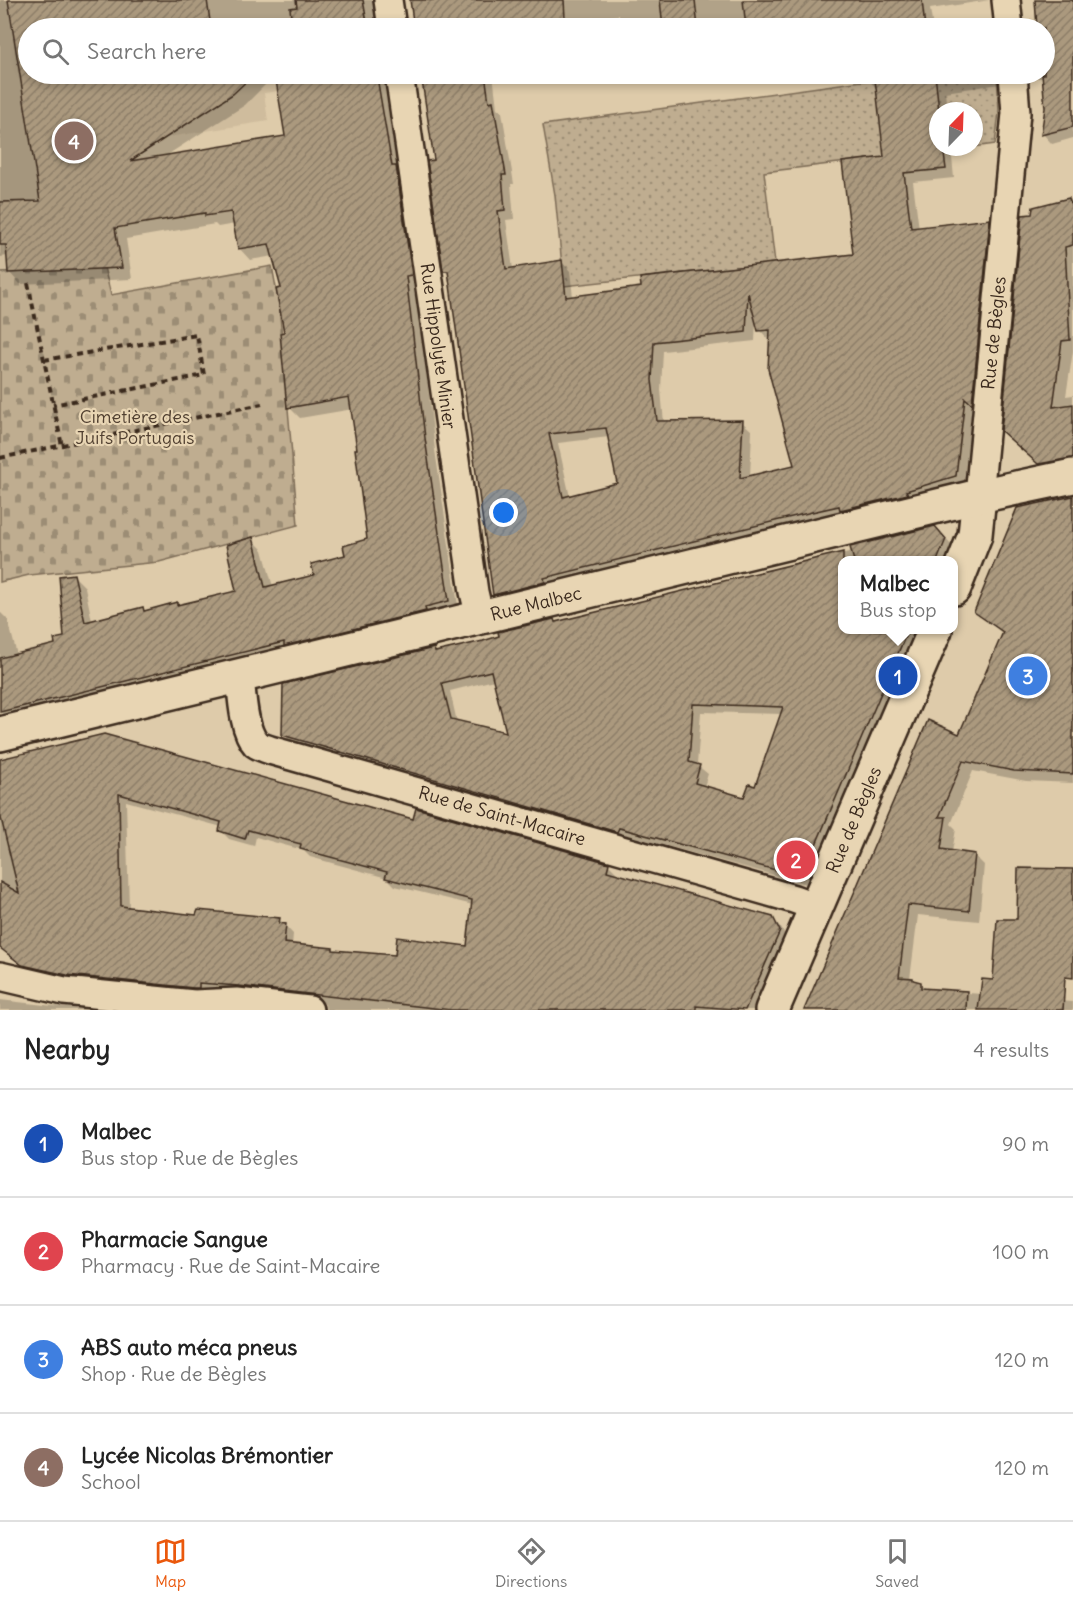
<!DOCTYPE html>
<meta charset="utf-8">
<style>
body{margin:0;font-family:Delius,sans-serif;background:#f2f2f2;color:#222}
.compass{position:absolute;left:929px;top:102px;width:54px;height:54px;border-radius:50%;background:#fff;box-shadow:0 3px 9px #0003;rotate:23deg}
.you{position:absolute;left:504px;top:513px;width:21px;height:21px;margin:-15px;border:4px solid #fff;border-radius:50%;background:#1a73e8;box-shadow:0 0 0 9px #1a73e833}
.badge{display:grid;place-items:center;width:39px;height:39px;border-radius:50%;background:#ea580c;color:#fff;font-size:20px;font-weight:700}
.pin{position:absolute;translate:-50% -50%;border:3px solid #fff;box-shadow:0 2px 6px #0006}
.popup{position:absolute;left:838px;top:556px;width:120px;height:78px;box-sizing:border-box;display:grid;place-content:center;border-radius:12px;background:#fff;filter:drop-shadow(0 2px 4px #0005);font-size:20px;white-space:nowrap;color:#767676}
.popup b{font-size:22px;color:#222}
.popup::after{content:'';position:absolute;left:50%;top:100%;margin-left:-12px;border:12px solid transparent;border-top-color:#fff}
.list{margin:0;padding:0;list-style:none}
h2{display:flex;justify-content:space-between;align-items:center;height:78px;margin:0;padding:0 24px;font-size:26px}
h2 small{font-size:20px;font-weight:400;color:#767676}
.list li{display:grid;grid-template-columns:39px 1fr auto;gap:18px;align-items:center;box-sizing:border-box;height:108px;padding:0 24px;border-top:2px solid #e0e0e0}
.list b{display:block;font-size:22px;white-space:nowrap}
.list p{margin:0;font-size:20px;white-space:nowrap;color:#767676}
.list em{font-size:20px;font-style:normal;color:#767676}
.icon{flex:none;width:33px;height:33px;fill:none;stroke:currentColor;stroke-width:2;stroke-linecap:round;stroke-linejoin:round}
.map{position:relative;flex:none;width:1073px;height:1010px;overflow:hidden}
.search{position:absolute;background:#fff;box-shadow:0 3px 9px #0003;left:18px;right:18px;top:18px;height:66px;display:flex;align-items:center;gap:15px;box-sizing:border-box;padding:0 21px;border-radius:33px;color:#767676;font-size:22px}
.sheet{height:510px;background:#fff}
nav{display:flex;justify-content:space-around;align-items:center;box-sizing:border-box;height:84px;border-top:2px solid #e0e0e0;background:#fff;font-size:16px;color:#767676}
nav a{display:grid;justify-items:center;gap:3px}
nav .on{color:#ea580c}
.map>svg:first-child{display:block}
.built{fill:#cfbc9d}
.grass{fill:url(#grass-dots);stroke:#7d6c57;stroke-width:1.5}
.cemetery{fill:url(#cemetery-stones);stroke:#7d6c57;stroke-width:1.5}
.shadow{fill:#0003;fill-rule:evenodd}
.building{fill:url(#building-hatch);stroke:#3b2a1e;stroke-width:1.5;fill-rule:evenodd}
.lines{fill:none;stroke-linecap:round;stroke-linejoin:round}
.minor-casing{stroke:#3b2a1e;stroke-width:32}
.tertiary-casing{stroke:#3b2a1e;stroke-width:38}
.path{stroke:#3b2a1e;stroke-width:4;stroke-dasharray:6 4.5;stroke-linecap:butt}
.minor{stroke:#e8d5b3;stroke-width:27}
.tertiary{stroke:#e8d5b3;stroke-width:33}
.labels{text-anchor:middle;stroke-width:4.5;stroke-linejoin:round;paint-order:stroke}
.street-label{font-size:18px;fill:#3b2a1e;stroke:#e8d5b3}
.park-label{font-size:18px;fill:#4f3e2f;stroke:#e8d5b3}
</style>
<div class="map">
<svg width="1073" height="1010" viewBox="0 0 1073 1010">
<defs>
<pattern id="grass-dots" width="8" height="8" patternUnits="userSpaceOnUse" patternTransform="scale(1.5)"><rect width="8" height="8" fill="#bfad90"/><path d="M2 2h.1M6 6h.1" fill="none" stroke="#9c8d75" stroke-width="1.8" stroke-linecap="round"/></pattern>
<pattern id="cemetery-stones" width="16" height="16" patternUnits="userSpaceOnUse" patternTransform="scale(1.5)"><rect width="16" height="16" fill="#bfad90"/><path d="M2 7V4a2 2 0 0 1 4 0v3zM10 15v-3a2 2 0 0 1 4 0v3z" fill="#9c8d75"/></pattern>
<pattern id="building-hatch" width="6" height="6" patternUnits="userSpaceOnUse" patternTransform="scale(1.5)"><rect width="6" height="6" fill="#ab997e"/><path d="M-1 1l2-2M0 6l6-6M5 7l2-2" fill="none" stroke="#8c7d67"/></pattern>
</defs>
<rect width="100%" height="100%" fill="#decbaa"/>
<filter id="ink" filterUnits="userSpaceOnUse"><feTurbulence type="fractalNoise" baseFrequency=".0167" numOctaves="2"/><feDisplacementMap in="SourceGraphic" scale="12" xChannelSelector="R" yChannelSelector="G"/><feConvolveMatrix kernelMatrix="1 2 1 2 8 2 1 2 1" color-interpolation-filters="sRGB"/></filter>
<g filter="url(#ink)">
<path class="built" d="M0,0H75L80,28H28V74H375V77L264,93L268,121L101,148L89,270L0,272Z"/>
<path class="grass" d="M913,74H997L999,112L995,144L974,147V111H938V147H971L764,172L775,263L564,286L555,195L543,125Z"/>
<path class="cemetery" d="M272,266L279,304L298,525L159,562L29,575L0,582V272L104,267L111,295Z"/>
<g class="shadow">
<path d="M0,0H373L377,28H28V74H276L245,105L164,157L286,137L277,74H383L401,197L411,207L417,287L435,450L459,612L11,723L0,711V612L8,620L17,655L57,645L66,638L74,576L85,587L92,621L143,609L146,612L179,607L238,592L252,539L263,550L273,587L316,576L369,541L353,409L300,418L289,407L283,290L274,256L250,260L239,248L235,224L218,227L215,224L126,239L132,279L20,284L9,272L8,256L0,257Z"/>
<path d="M412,0H990L930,9L933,28H620L619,15L539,24L540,28H416Z"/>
<path d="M1036,0H1073V138L1052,144L1043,134L1047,108L1044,78H1038L1034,74H1044V28H1039Z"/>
<path d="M422,74H493L497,108L502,112L514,184H511L514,219L506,220L513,269L561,261L570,271L573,297L855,255L886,159L877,89L868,79L867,74H1010L1007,83L945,92L947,111H938V147H951L954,178L913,182L919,229L989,221L999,230L965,486L504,603L495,594L450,276L445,271L438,190ZM756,320L760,330L769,340L771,339L796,466L750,477L752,431L742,422L664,423L661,390L663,351L755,341ZM609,437L619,484L570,497L558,443Z"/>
<path d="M1069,200L1073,204V351L1066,396L1073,395V469L1050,474L1013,441L1033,215Z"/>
<path d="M1073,498V783L1026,781L973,771L951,824L956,829L952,852L974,855L984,865L979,921L918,915L910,979L920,983L927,990L982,994L995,981L1019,920L1073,870V970H1042L1040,1000L1073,1002V1010H806L960,736L1003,634L976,611Z"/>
<path d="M943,536L954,548L949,560H842V630H919L810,885L627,835L626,840L292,743L284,734L434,649L437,653L484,642L554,620L557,623L853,551ZM494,680L508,734L457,722L450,691ZM701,712L782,714L756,788L745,798L704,787L708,774L697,765Z"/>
<path d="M0,761L414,821L608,864L617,873L616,875L773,919L781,928L788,940L757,1010H326L325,1004L320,1002L248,994L76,983L32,973L0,948ZM126,801L222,827L221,831L229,839L254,846L256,837L284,845L303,850L310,857L387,878L395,886L473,905L468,948L397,957L334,951L292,946L293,934L279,919L197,917L129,908Z"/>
<path d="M0,1000L89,1010H0Z"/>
</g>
<g class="building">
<path d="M8,0H207L211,28H28V74H254L233,94L130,161L285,136L275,74H373V78L377,77L392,166H396L412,275L406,276L425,438L449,601L425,607L426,611L284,646V642L0,712V658L55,644L54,639L64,637L59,576L74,574L85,622L143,607L144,611L177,602V605L236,591L226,545L253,537L265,587L314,575L311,564L345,555L343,546L367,539L355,449H357L349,397L287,408L280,333L284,332L276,289L281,288L269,244L238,249L231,212L205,216V213L115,228L122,268L8,273L6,245H0V202L40,201Z"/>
<path d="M296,0H363L368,28H212L291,18L290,8L297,7Z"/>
<path d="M410,0H564L565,18L486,25V27L471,28H414Z"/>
<path d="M660,0H695L698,28H663Z"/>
<path d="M743,0H922L925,28H746Z"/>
<path d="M1035,0H1073V127L1041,135L1045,108L1042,74H1044V28H1037Z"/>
<path d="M421,74H485L489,102L493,101L506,175H502L505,210L498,211L506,269L562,260L566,297L641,287L640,278L853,254L842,162L884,157L875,79L866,80L865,74H935L939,111L938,147H943L946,169L904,173L911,228L990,219L972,404L965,398L956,476L906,491L908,494L840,510L839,506L812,512L544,578L545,582L493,595L448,271H443L427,161L434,160ZM748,293L758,331L770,330L768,369L794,465L740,478L743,420L657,421L652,380L654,342L746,332ZM606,428L617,483L563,497L549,434Z"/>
<path d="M1069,198L1073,212V245L1065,247L1070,340L1062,341L1053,407L1073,404V458L1038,464L1001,431L1022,215L1032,214L1033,207Z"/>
<path d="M1073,496V774L1014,771L963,761L939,817H946L941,849L975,854L969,911L908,905L899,977L913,978V980L921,982V988L967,991L966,1010H804L928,720L959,734L1003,632L974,612L1017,508Z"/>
<path d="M935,526L946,539L937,561H854L850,547Z"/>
<path d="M843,552V630H908L802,877L619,828L617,832L282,735L283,684L434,648L435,652L483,641L499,636L498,632L554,619L555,622ZM491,671L506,732L451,719L442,683ZM693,704L783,707L755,786L749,784L744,797L695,783L700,765L689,762Z"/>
<path d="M104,734L413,819L416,808L609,863L607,871L773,917L780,931L745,1010L696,1006V1010H451L239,986L199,983V988H194L67,975L22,965L0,948V882L19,893L0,814V759ZM119,794L221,822L219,831L245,839L248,830L274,837L301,844L300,849L387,872L385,878L472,900L467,946L397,937L395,955L333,950V948L284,943L286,924L279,923L280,918L198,910L196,915L121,906Z"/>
<path d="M1018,868L1073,869V978L1065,977L1063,1010H978L982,979L993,980L997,919H1017Z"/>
</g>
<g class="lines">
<defs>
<g id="minor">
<path d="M388,0L392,28"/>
<path d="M1006,0L1009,28"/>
<path d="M399,74L474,592L480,618"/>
<path d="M979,496L1016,113L1013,74"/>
<path d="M240,676C242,695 243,730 256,744C260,747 265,748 270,750L794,899L816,907"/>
<path d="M0,976L64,991L194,1004L237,1002L309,1010"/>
</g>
<g id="tertiary">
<path d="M954,588L975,535L979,496"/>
<path d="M0,734L979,496L1073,476"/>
<path d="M772,1010L935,630"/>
</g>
</defs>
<use href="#minor" class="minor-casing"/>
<use href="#tertiary" class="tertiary-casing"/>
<g class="path">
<path d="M28,283L62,446"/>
<path d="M44,360L197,335L204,375L53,405"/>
<path d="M0,458L262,404"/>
</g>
<use href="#minor" class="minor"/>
<use href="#tertiary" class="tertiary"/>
</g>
</g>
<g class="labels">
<g class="street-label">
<text transform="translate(994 333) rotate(-84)" y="6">Rue de Bègles</text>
<text transform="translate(438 346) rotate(82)" y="6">Rue Hippolyte Minier</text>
<text transform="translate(536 604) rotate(-14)" y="6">Rue Malbec</text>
<text transform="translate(502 816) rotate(16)" y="6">Rue de Saint-Macaire</text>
<text transform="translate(854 820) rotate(-67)" y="6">Rue de Bègles</text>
</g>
<g class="park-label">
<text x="135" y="423">Cimetière des<tspan x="135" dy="21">Juifs Portugais</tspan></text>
</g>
</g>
</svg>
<svg class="compass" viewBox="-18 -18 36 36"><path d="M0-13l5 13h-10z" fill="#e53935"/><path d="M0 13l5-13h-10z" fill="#767676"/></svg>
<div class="you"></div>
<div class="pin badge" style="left:898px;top:676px;background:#1a4fb4">1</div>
<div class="popup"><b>Malbec</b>Bus stop</div>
<div class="pin badge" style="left:796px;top:860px;background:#e0444e">2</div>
<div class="pin badge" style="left:1028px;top:676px;background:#3f7fe0">3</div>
<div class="pin badge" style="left:74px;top:141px;background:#8d6e63">4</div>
<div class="search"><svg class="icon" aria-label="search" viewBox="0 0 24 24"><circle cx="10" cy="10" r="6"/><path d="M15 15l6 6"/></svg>Search here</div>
</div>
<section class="sheet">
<h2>Nearby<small>4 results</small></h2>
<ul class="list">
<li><span class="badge" style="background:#1a4fb4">1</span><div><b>Malbec</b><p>Bus stop · Rue de Bègles</p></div><em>90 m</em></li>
<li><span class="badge" style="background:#e0444e">2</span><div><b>Pharmacie Sangue</b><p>Pharmacy · Rue de Saint-Macaire</p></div><em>100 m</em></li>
<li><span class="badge" style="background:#3f7fe0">3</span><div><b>ABS auto méca pneus</b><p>Shop · Rue de Bègles</p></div><em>120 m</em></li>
<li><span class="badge" style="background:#8d6e63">4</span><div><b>Lycée Nicolas Brémontier</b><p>School</p></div><em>120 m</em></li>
</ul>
</section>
<nav>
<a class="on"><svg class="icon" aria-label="map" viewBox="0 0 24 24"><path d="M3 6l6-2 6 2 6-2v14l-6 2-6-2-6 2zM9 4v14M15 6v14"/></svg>Map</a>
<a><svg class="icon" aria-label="directions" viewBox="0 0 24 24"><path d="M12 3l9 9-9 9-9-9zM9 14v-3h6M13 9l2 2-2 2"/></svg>Directions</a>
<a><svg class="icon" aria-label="saved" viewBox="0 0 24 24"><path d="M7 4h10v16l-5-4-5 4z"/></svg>Saved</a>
</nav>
